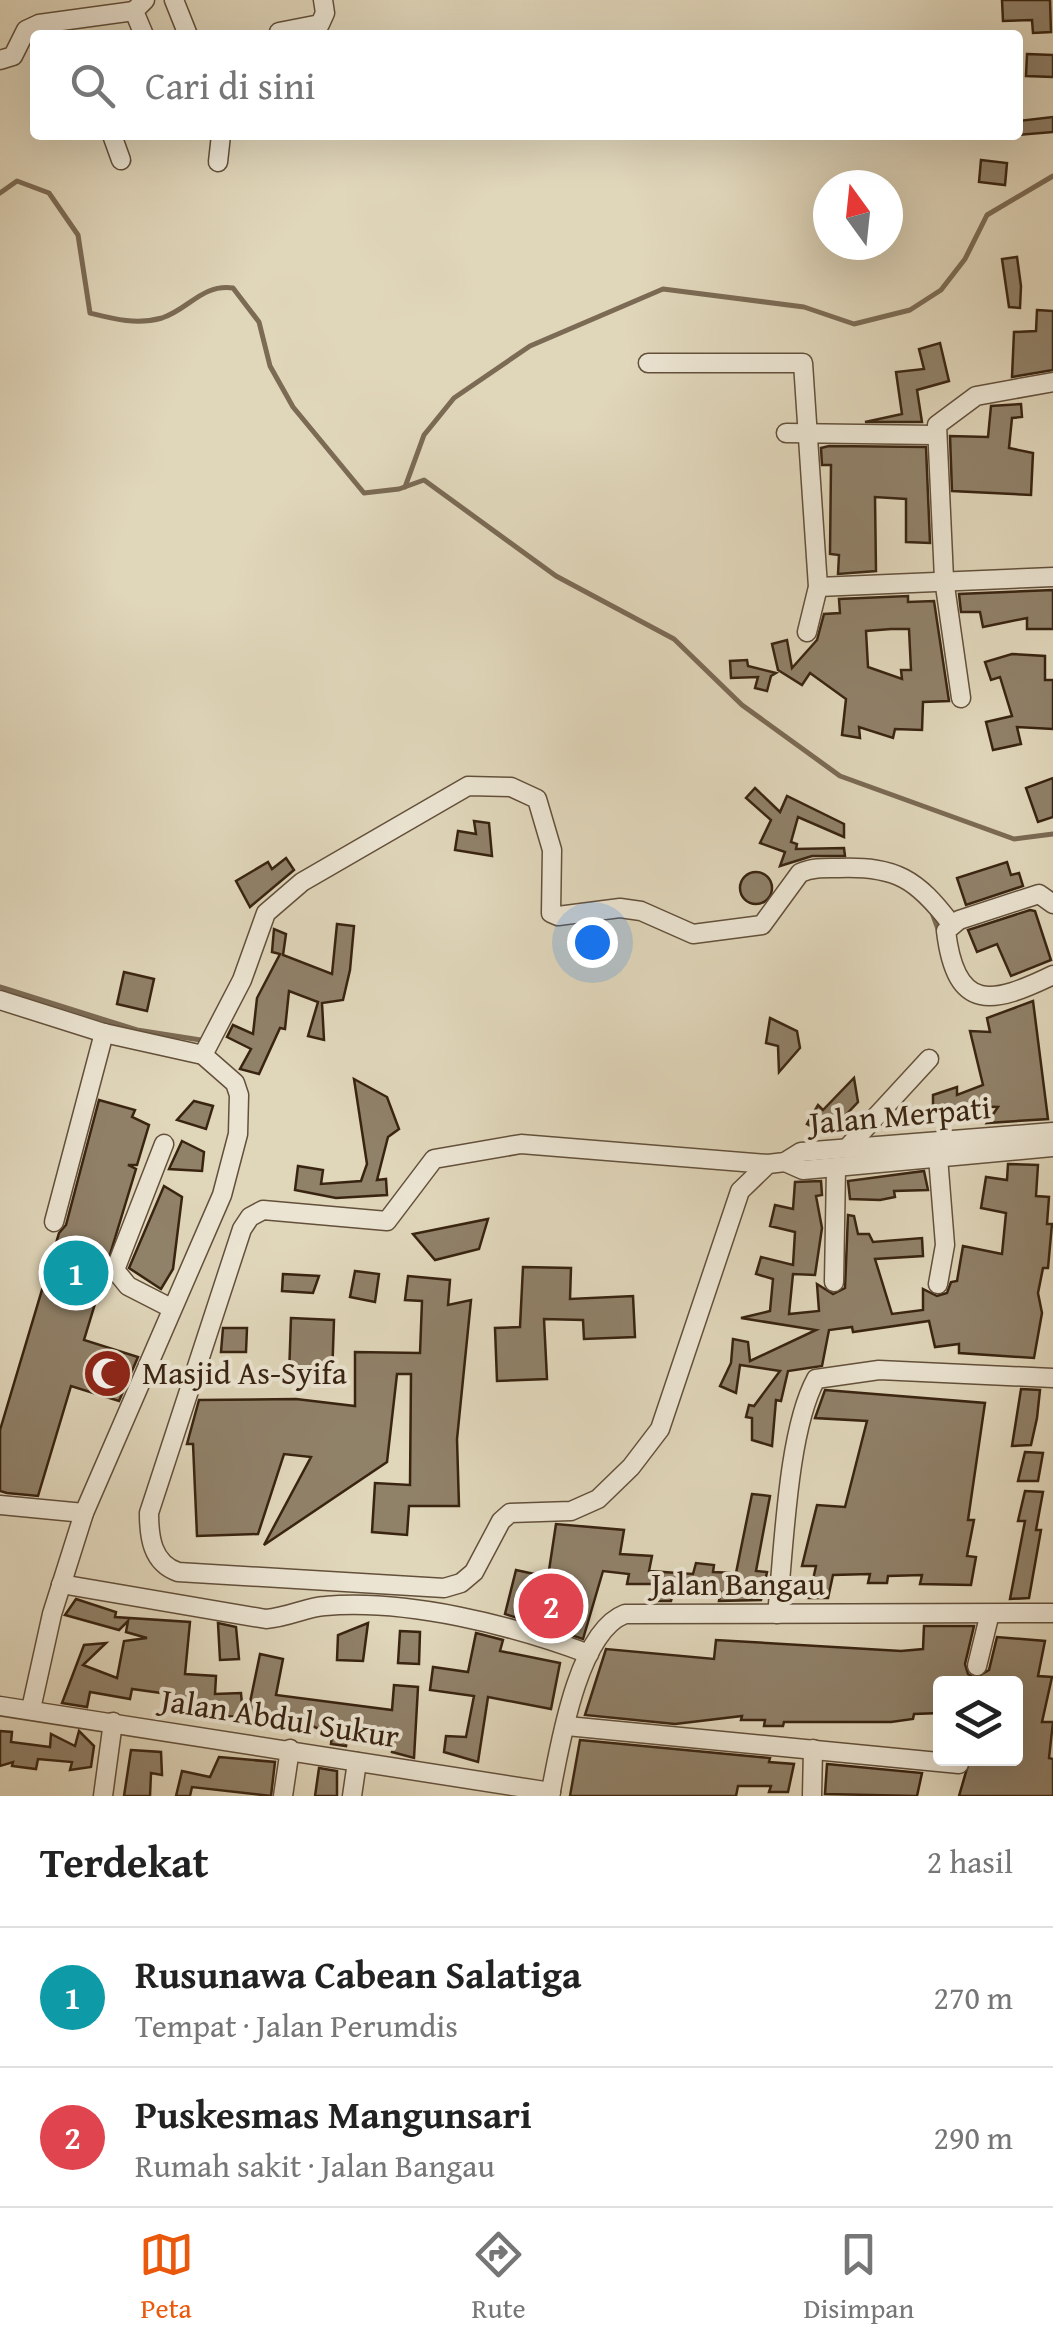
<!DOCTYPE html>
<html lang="id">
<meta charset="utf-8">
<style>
body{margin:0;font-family:"Gentium Book Plus",serif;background:#f6f6f6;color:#222}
.controls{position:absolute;right:30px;bottom:30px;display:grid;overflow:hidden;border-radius:10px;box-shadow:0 10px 40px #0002}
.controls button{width:90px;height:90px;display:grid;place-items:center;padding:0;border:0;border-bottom:2px solid #e0e0e0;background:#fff;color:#222;font:50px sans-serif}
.compass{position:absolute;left:813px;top:170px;width:90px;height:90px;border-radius:50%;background:#fff;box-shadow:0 10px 40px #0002;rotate:345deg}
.you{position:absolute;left:592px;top:942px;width:35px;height:35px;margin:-25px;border:8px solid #fff;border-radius:50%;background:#1a73e8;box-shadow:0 0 0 15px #1a73e833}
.badge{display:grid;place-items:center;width:65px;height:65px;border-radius:50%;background:#ea580c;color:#fff;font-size:32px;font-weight:700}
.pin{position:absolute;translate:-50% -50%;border:5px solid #fff;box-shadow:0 2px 10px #0006}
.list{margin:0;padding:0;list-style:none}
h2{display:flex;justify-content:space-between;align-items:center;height:130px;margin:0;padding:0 40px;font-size:42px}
h2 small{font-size:32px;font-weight:400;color:#767676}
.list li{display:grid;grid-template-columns:65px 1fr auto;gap:30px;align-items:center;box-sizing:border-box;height:140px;padding:0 40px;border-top:2px solid #e0e0e0}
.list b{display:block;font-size:38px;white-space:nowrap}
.list p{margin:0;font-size:32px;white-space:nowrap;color:#767676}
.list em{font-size:32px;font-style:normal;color:#767676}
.icon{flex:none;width:55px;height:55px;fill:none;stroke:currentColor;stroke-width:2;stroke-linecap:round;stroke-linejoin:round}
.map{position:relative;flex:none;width:1053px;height:1796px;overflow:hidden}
.search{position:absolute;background:#fff;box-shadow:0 10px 40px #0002;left:30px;right:30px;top:30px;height:110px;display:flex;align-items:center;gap:25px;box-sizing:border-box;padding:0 35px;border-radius:10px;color:#767676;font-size:38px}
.sheet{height:410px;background:#fff}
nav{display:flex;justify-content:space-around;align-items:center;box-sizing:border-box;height:140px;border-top:2px solid #e0e0e0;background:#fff;font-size:28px;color:#767676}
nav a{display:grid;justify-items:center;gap:5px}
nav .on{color:#ea580c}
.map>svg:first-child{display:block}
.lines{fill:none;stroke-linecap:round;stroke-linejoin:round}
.stream{stroke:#7b6a54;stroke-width:5}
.building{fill:#908169;stroke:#392411;stroke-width:2.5;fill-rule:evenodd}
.minor-casing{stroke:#63503b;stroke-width:21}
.minor{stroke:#ebe4d2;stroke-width:18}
.labels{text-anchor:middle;stroke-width:8;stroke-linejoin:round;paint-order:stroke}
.street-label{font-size:32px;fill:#392411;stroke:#ebe4d2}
.poi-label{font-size:32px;fill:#392411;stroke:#ebe4d2;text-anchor:start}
</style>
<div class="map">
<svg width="1053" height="1796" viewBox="0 0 1053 1796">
<rect width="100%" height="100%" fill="#e0d6ba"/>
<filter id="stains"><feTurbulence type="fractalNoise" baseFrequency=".002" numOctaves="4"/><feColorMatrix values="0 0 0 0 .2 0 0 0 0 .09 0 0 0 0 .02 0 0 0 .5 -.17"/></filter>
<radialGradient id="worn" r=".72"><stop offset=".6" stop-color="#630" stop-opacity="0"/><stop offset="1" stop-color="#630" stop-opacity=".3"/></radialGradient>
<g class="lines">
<g class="stream">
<path d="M0,193L17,181L49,193L78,235L90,313C114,319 137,325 162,318C189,309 202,284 233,288L259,322L270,366L293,407L364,493L399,489L424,480L556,576L674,639L742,705L840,776L1014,839L1053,834"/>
<path d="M405,487L424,435L454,398L530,346L663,289L804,307L854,324L910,310L941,290L965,259L987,215L1053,176"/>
<path d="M931,910L939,932"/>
<path d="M0,987L137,1030L207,1041"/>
</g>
</g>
<g class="building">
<path d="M1002,0H1050L1051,32L1033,33L1032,20L1003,21Z"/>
<path d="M1027,54L1053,55V77L1026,76Z"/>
<path d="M1053,117V132L1018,135V121Z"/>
<path d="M981,160L1007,163L1005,185L979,182Z"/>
<path d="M1017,257L1021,286L1020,308L1009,307L1002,259Z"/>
<path d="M1037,310L1053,311V370L1012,377L1014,332L1036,331Z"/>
<path d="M940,343L949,381L917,390L922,422H865L902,414L896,372L924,369L919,349Z"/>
<path d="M1021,404L1022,417L1012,418L1009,448L1033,453L1031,495L952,491L950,436L988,437L991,406Z"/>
<path d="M829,446L926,447L930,543L906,542V499L875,497L876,571L838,574L839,555L830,554L831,465H822L821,448Z"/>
<path d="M1053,590V629H1027V618L983,627L980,612H961L959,594Z"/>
<path d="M908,596V602L934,601L949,701L923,702L922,730L895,729L893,738L859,727L860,738L842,735L846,699L810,673L802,685L778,670L772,644L787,640L792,668L817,640L824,614L840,613L839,599ZM891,629H909L911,670H901L902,679L868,667L866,631Z"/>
<path d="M1012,654L1045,656V680H1053V729L1017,727L1021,744L993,750L986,722L1012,716L1000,677L991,680L985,662Z"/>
<path d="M747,660L748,666L776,673L771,676L767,691L755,688L758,677L731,678L730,661Z"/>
<path d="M1053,778V817L1038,822L1026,788Z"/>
<path d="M755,788L780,812L787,796L844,824V837L798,817L791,842L797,844L796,849L844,848L845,856H812L780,866L785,852L760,843L771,820L746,798Z"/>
<path d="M474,821L489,823L492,856L455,850L458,831L476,834Z"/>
<path d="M286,858L294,870L250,907L236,881L268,862L272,869Z"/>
<path d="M1007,862L1011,875L1019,873L1023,886L966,905L957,878Z"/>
<circle cx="756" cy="888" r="16"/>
<path d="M1030,910L1035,911L1051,960L1011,976L997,944L977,952L968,930Z"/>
<path d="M337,924L354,926L350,970L343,1000L322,1003L324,1040L308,1036L318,1002L289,991L285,1029L280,1028L259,1074L240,1069L251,1049L227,1037L233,1025L253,1034L257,998L280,954L272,952L274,929L286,934L283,955L332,974Z"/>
<path d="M124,972L154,979L147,1011L117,1004Z"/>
<path d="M1033,1001L1048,1119L987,1123L998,1107L957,1106L958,1113H933V1095L957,1087V1095L983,1085L970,1031L990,1032L987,1018Z"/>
<path d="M770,1018L797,1031L800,1048L779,1072L778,1046L766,1043Z"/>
<path d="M854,1078L858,1102L840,1121L837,1119L822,1132L807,1124L818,1105L823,1110Z"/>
<path d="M354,1079L387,1097L399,1129L388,1137L377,1180L386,1179L387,1195L336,1198L295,1190L298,1166L323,1170L321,1184L361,1181L367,1164Z"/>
<path d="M99,1100L135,1110L132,1117L149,1125L137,1165H128L136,1169L84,1340L138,1357L119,1401L71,1386L38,1496L7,1493L0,1491V1430L59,1233L66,1225Z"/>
<path d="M194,1101L213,1106L206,1129L177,1120Z"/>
<path d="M182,1141L204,1152L202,1171L169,1169Z"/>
<path d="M1008,1164L1038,1165L1036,1196L1049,1197L1047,1224H1052L1048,1268H1043L1038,1293L1042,1313L1034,1358L959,1353V1344L935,1347L929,1321L853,1332L852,1327L829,1330L822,1366L788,1371L781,1401L776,1400L772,1446L752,1440V1418L746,1417L749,1405L754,1406L780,1371L740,1365L736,1393L720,1386L731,1363L733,1339L748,1342L750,1361L816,1330L741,1318L770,1311L773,1279L756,1274L761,1257L793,1265L795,1232L770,1226L775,1205L793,1209L795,1182L821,1181L822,1195L816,1196L822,1228L815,1275L793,1274L789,1314L819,1311L817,1284L833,1294L845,1288L848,1215L854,1216L858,1234H869L873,1242L922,1238L923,1256L875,1259L892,1314L923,1310V1289L937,1296L947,1293L951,1282L957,1281L963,1246L1002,1254L1006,1213L981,1208L986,1177L1007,1180Z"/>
<path d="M924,1171L928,1190L894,1191L895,1197L880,1200L850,1199L848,1181Z"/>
<path d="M164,1186L182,1197L173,1269L161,1289L129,1268Z"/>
<path d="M488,1219L479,1249L435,1260L413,1234Z"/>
<path d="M523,1267L571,1268L570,1299L633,1296L635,1337L584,1339L583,1320L544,1319L547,1379L497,1381L495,1328L520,1327Z"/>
<path d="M355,1271L379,1274L375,1302L350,1297Z"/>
<path d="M283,1274L319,1276L313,1293L282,1291Z"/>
<path d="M408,1276L450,1280L448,1305L471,1300L457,1439L459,1506H409L407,1535L372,1532L375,1483L410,1485L411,1374H397L387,1462L264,1545L311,1457L284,1454L258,1534L197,1536L193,1444H187L199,1400L296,1399L355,1406V1352L420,1353L422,1301L405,1300Z"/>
<path d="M291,1318L334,1320L332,1378L289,1376Z"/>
<path d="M223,1328H247L246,1352H221Z"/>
<path d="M1021,1389L1040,1390L1037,1418L1031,1445L1012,1446Z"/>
<path d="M825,1390L985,1403L968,1520H974L967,1556L976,1557L971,1585L920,1584L922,1575L888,1576L887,1583H868L870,1574L833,1575L828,1598H809L816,1566H802L817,1505L845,1507L867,1421L815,1418Z"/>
<path d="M1025,1452L1043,1453L1038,1481H1018Z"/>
<path d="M1025,1491L1043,1492L1036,1530H1041L1029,1598L1010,1599L1025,1521H1018Z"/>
<path d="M752,1494L770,1496L756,1571L767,1572L761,1600L719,1601L721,1592L673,1593L671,1601H652L656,1584H627L629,1574L603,1571L583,1639L505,1614L516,1570L548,1577L556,1524L624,1530L620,1554L652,1556L649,1571L693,1574L696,1563L714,1565L713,1572L736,1573Z"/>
<path d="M76,1599L116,1612L115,1617L190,1622L185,1674L216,1676L215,1694L241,1693L243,1717L182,1714L183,1696L132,1689L130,1699L90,1692L87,1707L62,1703L84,1645L106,1643L83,1665L117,1678L124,1641L147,1638L126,1632L128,1621L119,1630L65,1615Z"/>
<path d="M218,1623L236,1627L239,1659L220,1660Z"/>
<path d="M368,1623L363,1661L337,1660L338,1635Z"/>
<path d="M924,1626H974L965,1664L968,1674L975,1678L989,1670L997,1637L1045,1641L1038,1676L1052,1677L1042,1722H1053L1049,1758L1053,1759V1796H959L970,1758H1016V1684H940V1713L914,1714L913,1719L891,1722H784L783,1726H764L765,1720H741L742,1716L675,1724L585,1715L606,1649L714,1659L716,1640L901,1651L923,1649Z"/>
<path d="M400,1631L420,1632L419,1664L398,1663Z"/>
<path d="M476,1633L503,1640L500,1651L560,1663L551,1709L488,1697L478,1762L444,1752L446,1736L466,1737L474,1696L430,1690L433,1667L468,1672Z"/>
<path d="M260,1654L283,1659L276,1695L392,1710L394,1685L418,1687L414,1758L392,1752L394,1736L348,1730L346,1746L331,1744L332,1735L291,1716L247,1717Z"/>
<path d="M0,1731L12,1732L11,1742L50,1747L51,1734L75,1746L79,1731L94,1746L91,1767L70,1770L72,1762L38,1759L36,1769L12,1766L13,1762L0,1766Z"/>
<path d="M580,1740L770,1758L769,1762L794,1764L788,1792H769L771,1786H738L736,1796H570Z"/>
<path d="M131,1750L161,1752L162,1775L151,1773L150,1796H124Z"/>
<path d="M219,1757L275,1762L271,1796L192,1787L190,1796H176L182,1771L210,1777Z"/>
<path d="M827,1764L922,1773L917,1796L825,1794Z"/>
<path d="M319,1768L337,1771V1796H315Z"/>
</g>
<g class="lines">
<defs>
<g id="minor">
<path d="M174,0L188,35"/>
<path d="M279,32L320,24L325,13L323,0"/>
<path d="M144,35L134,11L145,0"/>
<path d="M0,60L13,56L26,30L39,24L134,11"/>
<path d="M112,135L121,160"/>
<path d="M218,162L221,135"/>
<path d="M648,363H803L818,587L807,632"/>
<path d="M786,433L935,435"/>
<path d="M818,587L1053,577"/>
<path d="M961,698L944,579L937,425L976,396L1053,382"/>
<path d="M1053,904L1039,894L959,920L946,931C956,1014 993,1004 1053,975"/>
<path d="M0,1000L104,1033L203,1055L235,1083L239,1095L238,1134L222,1195L84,1513L52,1614L31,1709"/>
<path d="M203,1055L242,980L266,913L302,882L468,786L511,787L537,799L552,850L551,913L558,916L620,908L641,911L693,934L762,925L800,873C813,867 826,868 839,868C896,866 917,879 951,924"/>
<path d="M164,1144L115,1270L128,1286L171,1308"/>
<path d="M847,1148L929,1059"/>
<path d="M785,1162L803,1170L1053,1147"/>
<path d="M768,1164L740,1191L660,1429L631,1467L598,1499L571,1511L510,1513L501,1521L474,1572L461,1583L444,1588L178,1572C152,1563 149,1537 149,1513L242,1229L250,1217L263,1210L387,1221L434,1159L521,1144L768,1164L785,1162L801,1152L1053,1132"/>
<path d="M54,1222L104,1033"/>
<path d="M834,1282L836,1168"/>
<path d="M938,1284L945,1245L938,1157"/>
<path d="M0,1505L84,1513"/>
<path d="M61,1584L266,1619C289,1617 307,1607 325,1606C407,1599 512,1625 589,1654"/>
<path d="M777,1614C784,1551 787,1432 816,1379L879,1370L1053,1378"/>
<path d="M977,1666L989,1617"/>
<path d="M0,1706L551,1792"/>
<path d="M567,1726L959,1764"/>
<path d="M103,1796L113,1722"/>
<path d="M283,1796L290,1749"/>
<path d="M352,1796L357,1762"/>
<path d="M550,1796C559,1750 577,1632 625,1614L1053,1613"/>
<path d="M812,1796L813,1749"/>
</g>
</defs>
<use href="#minor" class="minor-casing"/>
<use href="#minor" class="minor"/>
</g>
<defs>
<symbol id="mosque-disc" viewBox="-11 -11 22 22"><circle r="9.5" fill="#8f2418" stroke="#ebe4d2"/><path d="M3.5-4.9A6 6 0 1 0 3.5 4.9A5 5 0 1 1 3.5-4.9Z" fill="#fff"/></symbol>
</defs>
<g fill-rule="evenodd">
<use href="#mosque-disc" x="80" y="1346" width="55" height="55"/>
</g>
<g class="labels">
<g class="street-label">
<text transform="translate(900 1115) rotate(-5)" y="11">Jalan Merpati</text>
<text x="738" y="1595">Jalan Bangau</text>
<text transform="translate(280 1718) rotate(9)" y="11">Jalan Abdul Sukur</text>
</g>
<g class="poi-label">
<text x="142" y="1384">Masjid As-Syifa</text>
</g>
</g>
<rect width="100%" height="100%" filter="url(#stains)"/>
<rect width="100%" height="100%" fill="url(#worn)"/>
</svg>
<div class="controls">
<button><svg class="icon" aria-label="layers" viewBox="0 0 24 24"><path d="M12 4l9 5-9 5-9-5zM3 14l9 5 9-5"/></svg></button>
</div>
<svg class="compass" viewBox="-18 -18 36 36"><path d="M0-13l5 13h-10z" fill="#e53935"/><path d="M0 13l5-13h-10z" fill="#767676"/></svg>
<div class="you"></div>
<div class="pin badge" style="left:76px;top:1273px;background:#0f9aa8">1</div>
<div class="pin badge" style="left:551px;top:1606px;background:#e0444e">2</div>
<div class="search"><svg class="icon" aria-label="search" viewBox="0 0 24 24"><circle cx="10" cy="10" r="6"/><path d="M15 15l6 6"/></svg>Cari di sini</div>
</div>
<section class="sheet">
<h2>Terdekat<small>2 hasil</small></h2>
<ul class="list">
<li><span class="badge" style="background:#0f9aa8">1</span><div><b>Rusunawa Cabean Salatiga</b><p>Tempat · Jalan Perumdis</p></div><em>270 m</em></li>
<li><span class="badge" style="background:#e0444e">2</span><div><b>Puskesmas Mangunsari</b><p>Rumah sakit · Jalan Bangau</p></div><em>290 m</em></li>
</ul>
</section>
<nav>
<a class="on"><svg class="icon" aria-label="map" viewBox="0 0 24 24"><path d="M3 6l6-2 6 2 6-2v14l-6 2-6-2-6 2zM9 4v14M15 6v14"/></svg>Peta</a>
<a><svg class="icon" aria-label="directions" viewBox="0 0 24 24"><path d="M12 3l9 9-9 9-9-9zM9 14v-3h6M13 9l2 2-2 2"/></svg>Rute</a>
<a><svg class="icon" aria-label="saved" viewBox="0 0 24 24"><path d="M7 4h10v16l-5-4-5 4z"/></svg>Disimpan</a>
</nav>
